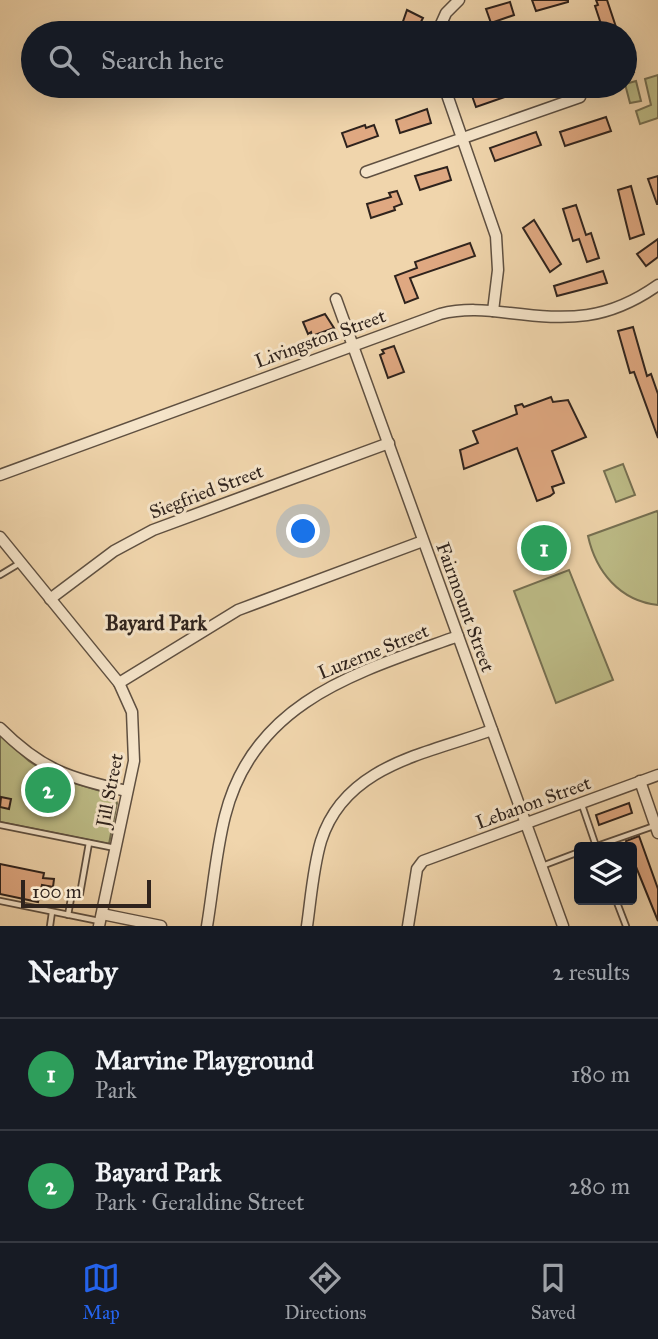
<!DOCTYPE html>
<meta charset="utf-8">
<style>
body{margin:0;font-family:"IM FELL Great Primer",serif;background:#20242c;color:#f1f3f6}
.controls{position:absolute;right:21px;bottom:21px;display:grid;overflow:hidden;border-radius:7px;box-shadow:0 7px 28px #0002}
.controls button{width:63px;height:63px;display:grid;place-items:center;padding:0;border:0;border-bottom:2px solid #363941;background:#171b24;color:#f1f3f6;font:35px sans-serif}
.scale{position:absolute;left:21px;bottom:18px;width:130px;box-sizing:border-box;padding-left:7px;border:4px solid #2f231d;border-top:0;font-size:19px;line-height:24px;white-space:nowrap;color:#2f231d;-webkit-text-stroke:5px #f5e4c9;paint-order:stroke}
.you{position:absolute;left:304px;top:532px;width:24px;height:24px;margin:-18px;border:5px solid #fff;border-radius:50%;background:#1a73e8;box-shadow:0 0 0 10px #1a73e833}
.badge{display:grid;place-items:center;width:46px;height:46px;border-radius:50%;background:#2563eb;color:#fff;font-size:23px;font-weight:700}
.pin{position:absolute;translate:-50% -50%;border:4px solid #fff;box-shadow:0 2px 7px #0006}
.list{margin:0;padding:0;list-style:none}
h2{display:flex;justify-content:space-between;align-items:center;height:91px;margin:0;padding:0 28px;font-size:30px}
h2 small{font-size:23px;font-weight:400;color:#9ea1a6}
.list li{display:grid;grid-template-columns:46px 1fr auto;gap:21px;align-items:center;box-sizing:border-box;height:112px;padding:0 28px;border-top:2px solid #363941}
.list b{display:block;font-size:26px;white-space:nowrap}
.list p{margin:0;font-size:23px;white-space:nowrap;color:#9ea1a6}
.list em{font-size:23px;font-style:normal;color:#9ea1a6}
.icon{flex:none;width:38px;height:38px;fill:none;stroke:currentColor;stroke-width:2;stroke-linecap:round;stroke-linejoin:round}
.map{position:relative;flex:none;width:658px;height:926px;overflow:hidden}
.search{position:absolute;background:#171b24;box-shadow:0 7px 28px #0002;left:21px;right:21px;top:21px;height:77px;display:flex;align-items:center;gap:18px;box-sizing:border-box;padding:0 24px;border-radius:38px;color:#9ea1a6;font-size:26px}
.sheet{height:315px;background:#171b24}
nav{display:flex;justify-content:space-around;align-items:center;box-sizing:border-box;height:98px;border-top:2px solid #363941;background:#171b24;font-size:19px;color:#9ea1a6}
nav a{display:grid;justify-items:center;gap:4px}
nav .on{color:#2563eb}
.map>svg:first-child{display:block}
.green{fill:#bdbc87;stroke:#767052;stroke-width:2}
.building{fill:#dfa881;stroke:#2f231d;stroke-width:2}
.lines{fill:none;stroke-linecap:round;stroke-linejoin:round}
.service-casing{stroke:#5f5041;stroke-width:8}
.minor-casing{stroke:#5f5041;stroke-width:13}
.service{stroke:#f5e4c9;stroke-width:4.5}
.minor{stroke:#f5e4c9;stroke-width:10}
.labels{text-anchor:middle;stroke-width:6;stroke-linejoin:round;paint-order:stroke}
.street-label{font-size:19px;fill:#2f231d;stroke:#f5e4c9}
.neighbourhood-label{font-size:21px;font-weight:bold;fill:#2f231d;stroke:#f5e4c9}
</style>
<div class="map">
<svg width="658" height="926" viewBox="0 0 658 926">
<rect width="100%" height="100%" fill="#f0d5ac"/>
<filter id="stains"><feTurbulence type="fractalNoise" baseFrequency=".00286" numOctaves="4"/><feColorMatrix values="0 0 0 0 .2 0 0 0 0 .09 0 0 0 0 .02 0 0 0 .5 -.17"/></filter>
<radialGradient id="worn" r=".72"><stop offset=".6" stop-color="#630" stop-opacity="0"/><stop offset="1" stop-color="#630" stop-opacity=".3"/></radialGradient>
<g class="green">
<path d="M658,75V118L640,124L636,111L651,105L645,79Z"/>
<path d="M636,81L641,101L630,103L625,84Z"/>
<path d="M623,464L635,495L616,502L604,471Z"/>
<path d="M657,511L658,513V605C620,601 596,572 588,536Z"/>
<path d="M560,537L564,547L528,560L524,549Z"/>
<path d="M569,570L613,680L556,703L514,591Z"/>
<path d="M0,735L29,761L54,777L114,795L117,803L109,844L0,822Z"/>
</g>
<g class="building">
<path d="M532,0H568V2L536,11Z"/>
<path d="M596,0H607L618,33H604L595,6L598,5Z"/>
<path d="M510,2L514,15L491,23L486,9Z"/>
<path d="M407,10L423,18L415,33H399Z"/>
<path d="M625,48L634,72L625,75Z"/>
<path d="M494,86H520L522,91L476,107L471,93Z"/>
<path d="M427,109L431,123L400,133L396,120Z"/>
<path d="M606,117L611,131L565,146L560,132Z"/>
<path d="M365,125L366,128L374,125L378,136L347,147L342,133Z"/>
<path d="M536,132L541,145L495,161L490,148Z"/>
<path d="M447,167L451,180L420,190L415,176Z"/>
<path d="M658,176V204H657L648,179Z"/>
<path d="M631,186L644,234L630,239L618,190Z"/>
<path d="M397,191L402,204L394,207L395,210L371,218L367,204L391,197L389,193Z"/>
<path d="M576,205L586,235L591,233L599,258L587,262L579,239L573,241L563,209Z"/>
<path d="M534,220L561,264L550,272L523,228Z"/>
<path d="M658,239V257L646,266L637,254Z"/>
<path d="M470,243L475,256L410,278L418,298L405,303L395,276L417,268L415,262Z"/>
<path d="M603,271L607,283L557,296L554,286Z"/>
<path d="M325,314L334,328L312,336L311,332L308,334L303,322Z"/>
<path d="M633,327L647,376L651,374L658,394V438L634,372L630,373L618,331Z"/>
<path d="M394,346L404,372L388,378L380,355L384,353L382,350Z"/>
<path d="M551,397L553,402L568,400L586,437L552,451L564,483L552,487L554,493L550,496L537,501L517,448L464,469L460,450L478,443L473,431L517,414L515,406L522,404L524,407Z"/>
<path d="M1,797L11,799L9,809L0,807Z"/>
<path d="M629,803L632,813L599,825L596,815Z"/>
<path d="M639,836L658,889V921L632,857V847H628L626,841Z"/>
<path d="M0,864L44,873L43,878L54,879L53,887L42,885L38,902L0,894Z"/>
</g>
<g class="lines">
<defs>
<g id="service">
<path d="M0,575L20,563"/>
<path d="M582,805L596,846"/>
<path d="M0,825L115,848"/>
<path d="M594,847L654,826"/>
<path d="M542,866L579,852"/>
<path d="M616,900L626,926"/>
<path d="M0,901L99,921"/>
<path d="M68,915L72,893L80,894L89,843"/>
<path d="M50,926L52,912"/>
</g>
<g id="minor">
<path d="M437,33L446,13L459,0"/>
<path d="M444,86L496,236L498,270L493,311"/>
<path d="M366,172L580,97"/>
<path d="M336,299L563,926"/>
<path d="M0,475L440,314C464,308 486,310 510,313C569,320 607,321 658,285"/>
<path d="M0,537L119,683L132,712L134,761L99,926"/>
<path d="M50,599L114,551L153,530L389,443"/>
<path d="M119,683L238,610L423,541"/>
<path d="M0,728C42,770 71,779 127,791"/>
<path d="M640,781L658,833"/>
<path d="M102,914L161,926"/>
<path d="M207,926C213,890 216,851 225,816C254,700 359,672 458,636"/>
<path d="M307,926C311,898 313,868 321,841C345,765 426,754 492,730"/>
<path d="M408,926L417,869L423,861L658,775"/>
</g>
</defs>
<use href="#service" class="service-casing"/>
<use href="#minor" class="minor-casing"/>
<use href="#service" class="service"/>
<use href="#minor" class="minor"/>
</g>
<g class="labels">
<g class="street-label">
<text transform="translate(320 338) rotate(-20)" y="7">Livingston Street</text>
<text transform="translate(206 491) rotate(-21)" y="7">Siegfried Street</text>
<text transform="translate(466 607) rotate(70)" y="7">Fairmount Street</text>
<text transform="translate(373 651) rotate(-22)" y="7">Luzerne Street</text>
<text transform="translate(109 790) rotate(-79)" y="7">Jill Street</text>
<text transform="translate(533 802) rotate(-20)" y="7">Lebanon Street</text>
</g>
<g class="neighbourhood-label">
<text x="156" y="630">Bayard Park</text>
</g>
</g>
<rect width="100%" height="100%" filter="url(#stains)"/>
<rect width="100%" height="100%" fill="url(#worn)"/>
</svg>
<div class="controls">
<button><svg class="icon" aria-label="layers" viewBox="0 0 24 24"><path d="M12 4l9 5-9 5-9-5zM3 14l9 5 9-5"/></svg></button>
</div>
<div class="scale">100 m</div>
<div class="you"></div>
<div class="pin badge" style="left:544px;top:548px;background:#2e9e5b">1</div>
<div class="pin badge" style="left:48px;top:790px;background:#2e9e5b">2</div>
<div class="search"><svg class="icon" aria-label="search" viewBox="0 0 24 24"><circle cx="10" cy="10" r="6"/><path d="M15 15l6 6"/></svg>Search here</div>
</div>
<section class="sheet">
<h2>Nearby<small>2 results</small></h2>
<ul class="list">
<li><span class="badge" style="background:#2e9e5b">1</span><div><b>Marvine Playground</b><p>Park</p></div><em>180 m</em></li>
<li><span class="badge" style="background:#2e9e5b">2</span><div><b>Bayard Park</b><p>Park · Geraldine Street</p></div><em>280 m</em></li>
</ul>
</section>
<nav>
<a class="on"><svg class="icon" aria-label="map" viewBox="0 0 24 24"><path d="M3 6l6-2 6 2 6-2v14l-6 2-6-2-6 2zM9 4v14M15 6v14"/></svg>Map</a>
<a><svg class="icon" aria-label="directions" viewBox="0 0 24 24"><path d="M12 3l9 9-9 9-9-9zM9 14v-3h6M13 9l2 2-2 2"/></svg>Directions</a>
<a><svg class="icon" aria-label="saved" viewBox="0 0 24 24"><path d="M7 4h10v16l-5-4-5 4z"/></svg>Saved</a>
</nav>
